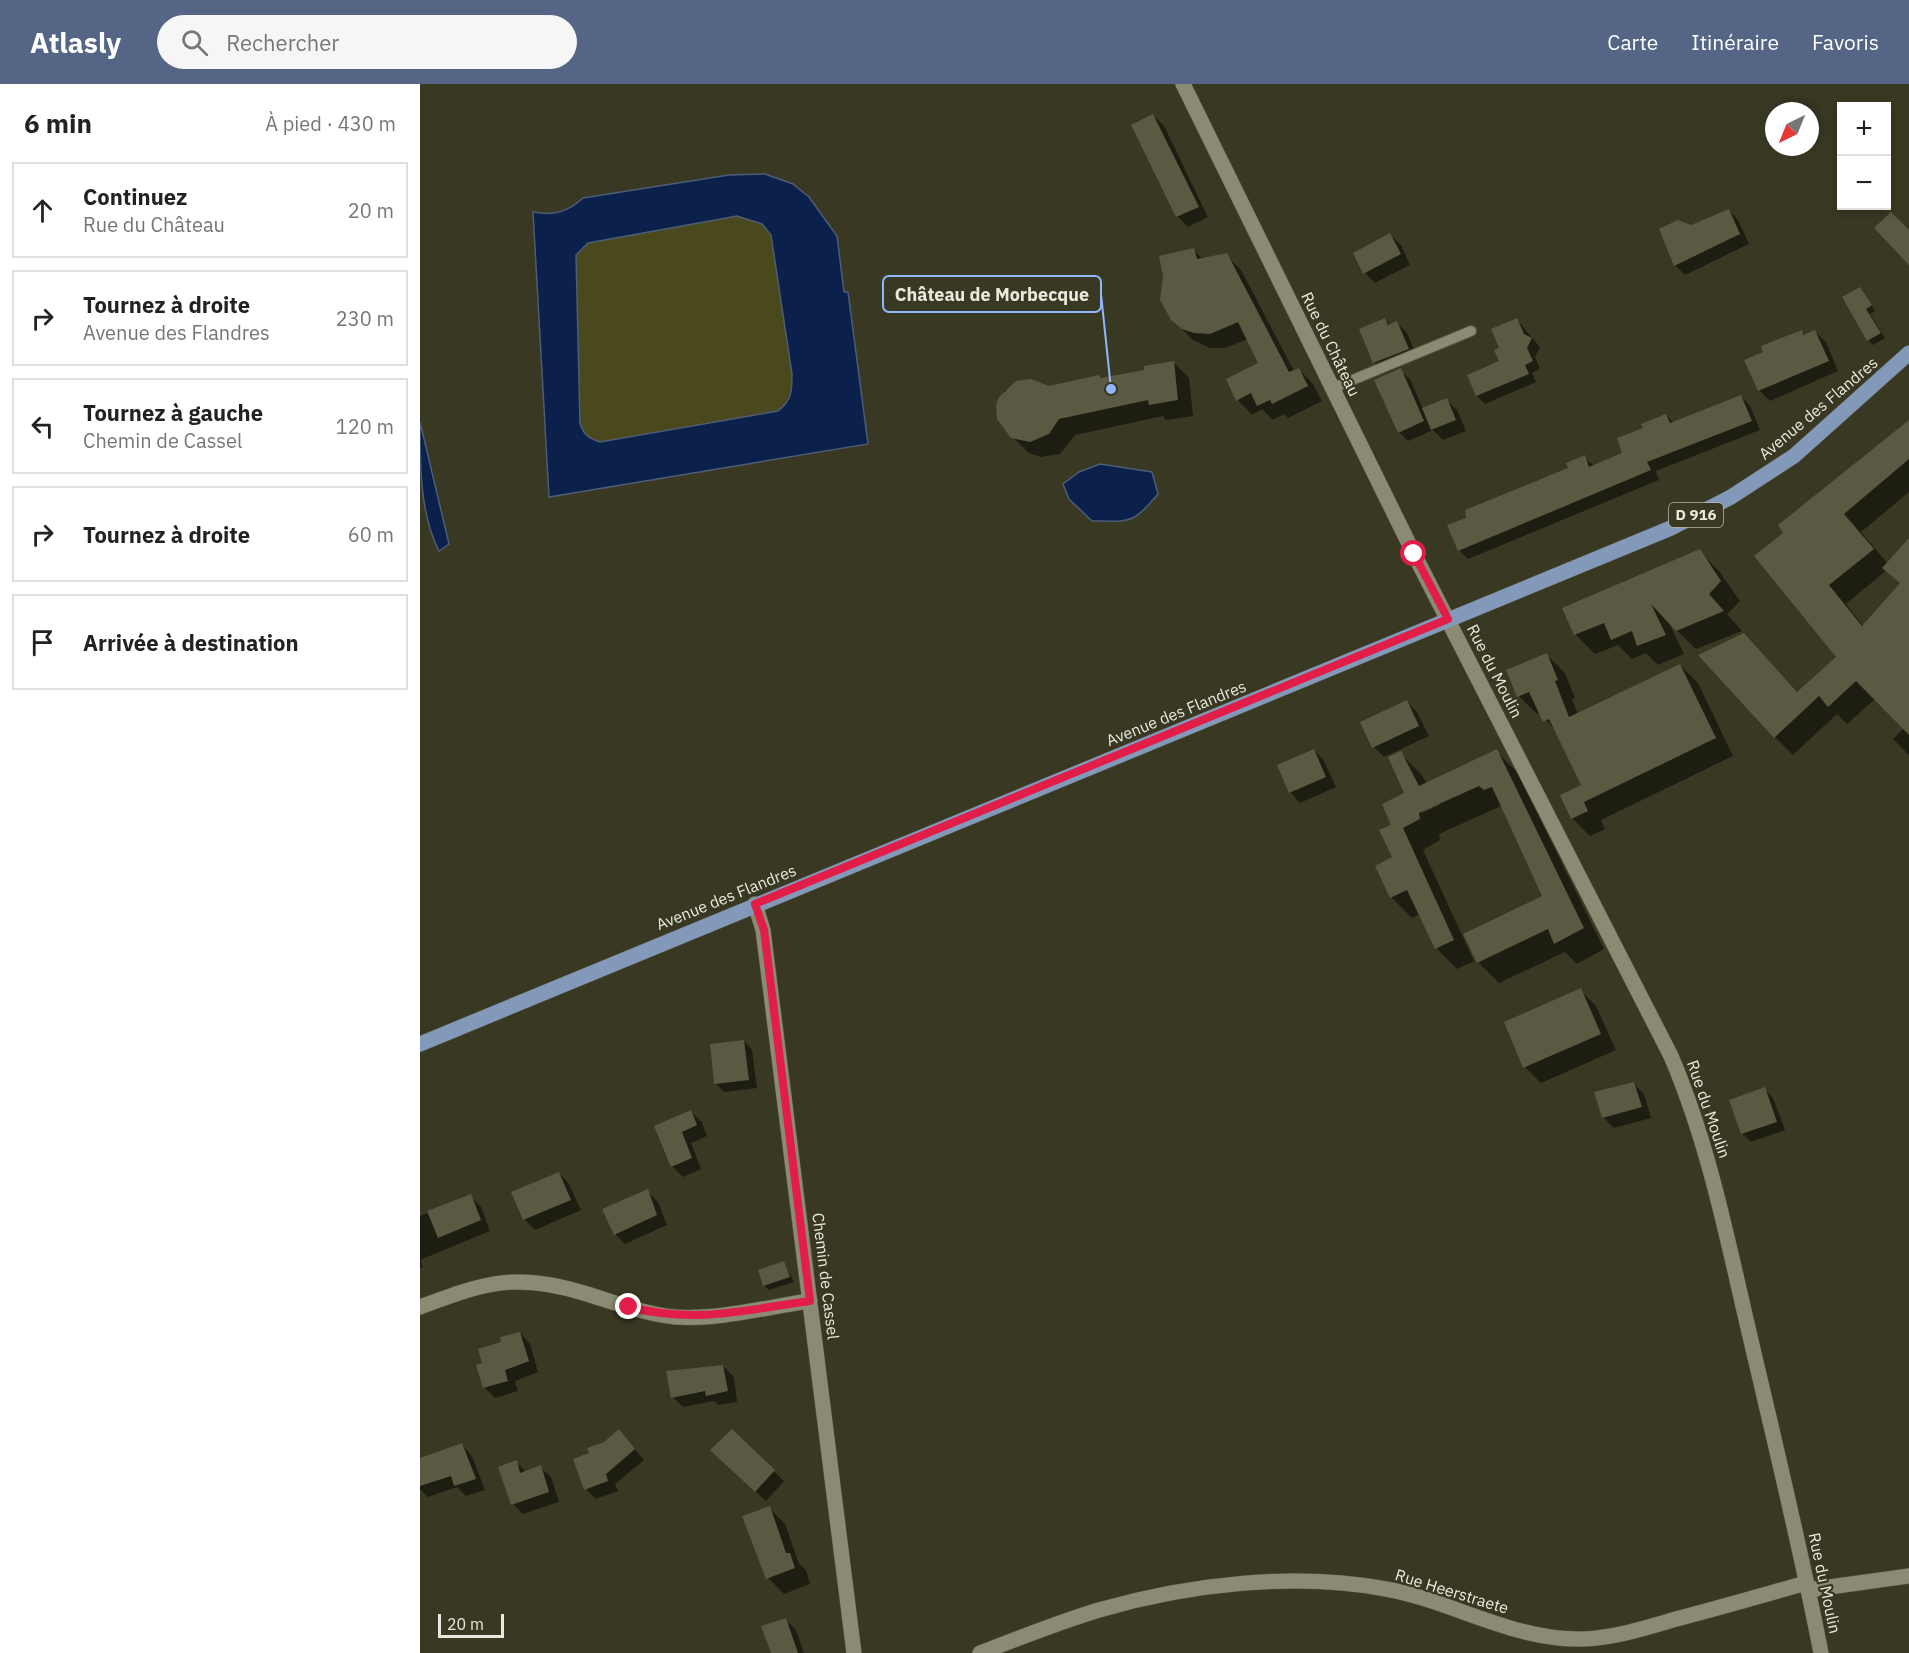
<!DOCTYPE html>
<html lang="fr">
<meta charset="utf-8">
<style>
body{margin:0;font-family:"IBM Plex Sans",sans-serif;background:#f6f6f6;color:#222}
.controls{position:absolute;right:18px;top:18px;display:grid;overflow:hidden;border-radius:0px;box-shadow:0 3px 9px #0003}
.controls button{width:54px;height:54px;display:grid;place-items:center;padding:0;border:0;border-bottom:2px solid #e0e0e0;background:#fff;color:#222;font:30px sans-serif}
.compass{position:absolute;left:1345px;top:18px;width:54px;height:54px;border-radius:50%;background:#fff;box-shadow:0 3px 9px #0003;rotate:223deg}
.scale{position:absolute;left:18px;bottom:15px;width:66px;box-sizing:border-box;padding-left:6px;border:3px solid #e9eadd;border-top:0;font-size:16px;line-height:21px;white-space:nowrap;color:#e9eadd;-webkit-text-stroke:4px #383823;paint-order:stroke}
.stop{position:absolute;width:18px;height:18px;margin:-14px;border:4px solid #e11d48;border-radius:50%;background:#fff}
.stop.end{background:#e11d48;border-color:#fff;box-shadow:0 2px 6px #0008}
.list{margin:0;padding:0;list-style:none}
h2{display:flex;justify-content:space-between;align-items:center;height:78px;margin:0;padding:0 24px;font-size:26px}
h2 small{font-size:20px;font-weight:400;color:#767676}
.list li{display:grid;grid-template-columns:39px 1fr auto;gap:18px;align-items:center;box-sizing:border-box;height:96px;margin:0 12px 12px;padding:0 12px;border:2px solid #e0e0e0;border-radius:0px}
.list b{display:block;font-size:22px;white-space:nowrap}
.list p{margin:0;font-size:20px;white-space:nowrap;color:#767676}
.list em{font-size:20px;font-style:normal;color:#767676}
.icon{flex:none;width:33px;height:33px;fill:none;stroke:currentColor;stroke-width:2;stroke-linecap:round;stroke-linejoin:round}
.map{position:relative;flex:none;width:1489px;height:1569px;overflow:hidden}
header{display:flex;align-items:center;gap:36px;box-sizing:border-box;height:84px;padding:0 30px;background:#546585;color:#fff}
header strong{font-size:28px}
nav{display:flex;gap:33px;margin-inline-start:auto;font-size:21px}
.search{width:420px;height:54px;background:#f6f6f6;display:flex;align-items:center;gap:15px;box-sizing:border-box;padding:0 21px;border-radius:33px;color:#767676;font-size:22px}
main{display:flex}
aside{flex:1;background:#fff}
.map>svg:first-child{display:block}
.green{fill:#4a491d}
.water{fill:#0b204a;stroke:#4e5d76;stroke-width:1.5;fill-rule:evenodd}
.shadow{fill:#0007;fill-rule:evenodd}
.building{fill:#5a5a43}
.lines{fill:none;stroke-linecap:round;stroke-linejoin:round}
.service-casing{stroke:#545442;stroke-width:12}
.minor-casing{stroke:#545442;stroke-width:16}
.primary-casing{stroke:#545442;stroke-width:16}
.service{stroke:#8b8b73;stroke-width:10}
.minor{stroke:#8b8b73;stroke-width:15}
.primary{stroke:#8399b9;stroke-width:15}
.route{stroke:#e11d48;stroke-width:8}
.labels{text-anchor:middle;stroke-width:4.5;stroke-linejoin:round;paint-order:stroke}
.shield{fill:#383823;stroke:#b4b5a5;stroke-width:1.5}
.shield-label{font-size:15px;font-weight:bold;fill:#e9eadd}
.street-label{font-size:16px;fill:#e9eadd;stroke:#383823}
.leader{fill:none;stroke:#92b7fd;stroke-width:2}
.callout-dot{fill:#92b7fd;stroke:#383823;stroke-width:2}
.callout{fill:#383823;stroke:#92b7fd;stroke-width:2}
.callout-label{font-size:18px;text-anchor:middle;font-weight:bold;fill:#e9eadd}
</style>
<header>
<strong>Atlasly</strong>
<div class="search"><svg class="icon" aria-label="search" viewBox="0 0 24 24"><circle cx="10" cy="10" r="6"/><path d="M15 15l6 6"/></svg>Rechercher</div>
<nav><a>Carte</a><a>Itinéraire</a><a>Favoris</a></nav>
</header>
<main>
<aside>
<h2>6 min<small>À pied · 430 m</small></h2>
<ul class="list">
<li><svg class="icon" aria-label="ahead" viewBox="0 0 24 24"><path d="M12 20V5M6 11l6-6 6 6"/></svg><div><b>Continuez</b><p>Rue du Château</p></div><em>20 m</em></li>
<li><svg class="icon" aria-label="right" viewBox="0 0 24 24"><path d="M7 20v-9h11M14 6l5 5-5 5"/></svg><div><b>Tournez à droite</b><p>Avenue des Flandres</p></div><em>230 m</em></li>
<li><svg class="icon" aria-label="left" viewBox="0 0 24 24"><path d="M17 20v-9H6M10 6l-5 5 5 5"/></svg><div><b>Tournez à gauche</b><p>Chemin de Cassel</p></div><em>120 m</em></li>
<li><svg class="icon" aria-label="right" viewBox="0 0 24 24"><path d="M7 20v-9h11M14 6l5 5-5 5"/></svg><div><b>Tournez à droite</b></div><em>60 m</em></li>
<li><svg class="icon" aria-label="arrive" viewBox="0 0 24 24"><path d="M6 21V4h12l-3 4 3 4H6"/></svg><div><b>Arrivée à destination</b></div></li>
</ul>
</aside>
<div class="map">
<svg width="1489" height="1569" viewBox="0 0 1489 1569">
<rect width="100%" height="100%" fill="#383823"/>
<path class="green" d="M317,132L342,140L351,151L372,290C372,307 372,316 358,327L179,358C169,355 163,350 160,339L156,171L168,159Z"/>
<g class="water">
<path d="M345,90L373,100L389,113L417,152L424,208H428L448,360L129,413L113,128C133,132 148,128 163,114L309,91ZM317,132L342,140L351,151L372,290C372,307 372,316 358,327L180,358C169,355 163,350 160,339L156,171L168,159Z"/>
<path d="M0,338L29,460L19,467C0,430 0,382 0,338Z"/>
<path d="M680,380L732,388L738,410C712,441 711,437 672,437L649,415L643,400L659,388Z"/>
</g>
<g class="shadow">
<path d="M733,31L744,42L788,133L768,143L757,132Z"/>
<path d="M1309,126L1318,136L1329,160L1265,191L1255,181L1271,143Z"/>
<path d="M970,151L981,161L990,181L955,199L945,189Z"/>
<path d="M774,166L783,176L806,171L821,186L874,287L879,285L893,300L902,317L868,334L864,330L853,336L842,325L832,331L818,316L840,280L828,255L805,264H790L773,256L758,241Z"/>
<path d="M1440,204L1455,227L1450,230L1465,254L1453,261L1448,256Z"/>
<path d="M965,236L971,241L977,239L987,249L998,275L965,289L954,278Z"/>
<path d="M1097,236L1120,263L1115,273L1120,285L1112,289L1116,298L1065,320L1057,312L1081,278L1080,265Z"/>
<path d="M1382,248L1386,252L1395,248L1406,258L1418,287L1350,317L1339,306L1345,269Z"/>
<path d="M753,278L769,294L773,332L746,336L743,332L655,351L640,370L621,373L609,369L592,353L578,321L584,307L603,297L628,303L725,287Z"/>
<path d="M980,286L990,295L1003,325L1026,316L1037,326L1046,347L1023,356L1013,346L988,357L979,348Z"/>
<path d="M1321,312L1330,322L1340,346L1236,387L1239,396L1048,475L1039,466L1164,373L1174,382L1204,370L1246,331L1254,339Z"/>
<path d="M1489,338V408L1441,448L1468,480L1489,459V671L1473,655L1484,644L1455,615L1427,640L1417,630L1373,671L1355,653L1324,551L1378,609L1418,573L1360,441ZM1467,486L1481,500L1444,543L1426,520Z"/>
<path d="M1279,467L1299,487L1320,517L1307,530L1322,547L1276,565L1249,539L1264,570L1238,581L1226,569L1212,575L1198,561L1175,570L1155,550Z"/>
<path d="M1127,571L1145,589L1155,614L1152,616L1158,630L1260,581L1278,599L1313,672L1181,736L1185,745L1170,752L1152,734L1163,702L1138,650L1120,628L1117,630L1099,612Z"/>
<path d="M987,618L997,628L1009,652L964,673L954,663Z"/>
<path d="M894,666L904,677L916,703L880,719L870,708Z"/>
<path d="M1076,667L1097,688L1184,865L1157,880L1145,868L1079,899L1058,878L1124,813L1081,722L1019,750L1020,756L1003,766L1054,877L1037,885L1016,864L1000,830L992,834L971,813L973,742L986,710L980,669L1001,690L1007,700ZM1017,719L1020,721L1002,729V725Z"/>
<path d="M1160,906L1176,922L1196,966L1121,999L1105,983Z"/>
<path d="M324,957L332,966L337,1004L304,1008L295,999Z"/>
<path d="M1213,999L1224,1010L1231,1034L1194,1044L1184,1034L1176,1009Z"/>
<path d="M1344,1005L1353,1014L1365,1046L1331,1058L1322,1049Z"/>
<path d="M271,1028L282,1038L287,1052L271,1059L281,1085L263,1093L252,1082L236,1042Z"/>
<path d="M139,1089L149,1100L161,1126L115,1146L104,1135Z"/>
<path d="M227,1107L238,1118L247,1141L205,1160L195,1150Z"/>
<path d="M50,1112L61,1123L70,1147L0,1176L3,1183L0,1185V1132Z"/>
<path d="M364,1179L374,1198L349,1206L344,1201Z"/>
<path d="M100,1249L110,1260L118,1288L95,1297L98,1307L75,1314L64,1303L63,1280L83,1259Z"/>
<path d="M303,1282L314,1293L317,1318L298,1321L294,1317L263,1323L253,1313L248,1288Z"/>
<path d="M199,1347L224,1376L195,1400L198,1407L176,1415L166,1405L170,1370Z"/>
<path d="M312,1347L364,1397L346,1417L302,1377Z"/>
<path d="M42,1361L52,1372L65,1406L46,1412L37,1403L8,1413L0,1405V1376Z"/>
<path d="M96,1378L106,1388L120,1383L131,1393L139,1418L103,1430L93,1420Z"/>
<path d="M349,1424L365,1440L379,1480L386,1486L390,1500L364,1510L348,1494Z"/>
<path d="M366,1536L376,1546L384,1569H352Z"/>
</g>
<g class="building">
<path d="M733,30L779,123L756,133L711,41Z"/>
<path d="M1309,125L1320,150L1254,182L1239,145L1258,136L1271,141Z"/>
<path d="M1471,128L1489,146V181L1454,144Z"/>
<path d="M970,149L981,170L943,190L933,169Z"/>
<path d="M774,164L777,175L807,169L869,288L879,284L888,302L852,320L850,316L837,322L831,309L816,317L806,295L838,279L818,238L790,250L774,249L762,245L751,236L740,216L743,192L739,172Z"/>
<path d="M1440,203L1452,221L1446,225L1461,249L1447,257L1422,213Z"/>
<path d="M965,234L968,241L977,237L989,265L953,279L939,245Z"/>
<path d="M1097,234L1104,250L1112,254L1107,264L1113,277L1105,281L1109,290L1056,312L1047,291L1079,277L1074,266L1079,264L1071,245Z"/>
<path d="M1382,246L1383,251L1395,246L1409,277L1338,307L1324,276L1343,268L1341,262Z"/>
<path d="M754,277L758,316L729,321L728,316L639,335L629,350L610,358L591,354L577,335L576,321L579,313L596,297L611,295L629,302L679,291L681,294L724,286V282Z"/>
<path d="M981,284L1004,337L978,349L954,296Z"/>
<path d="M1321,311L1332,337L1227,378L1231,386L1038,467L1027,441L1046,434L1045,426L1148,384L1146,379L1165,371L1169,383L1202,369L1197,354L1223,344L1221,340L1246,330L1250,339Z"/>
<path d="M1027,314L1036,336L1011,346L1002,324Z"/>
<path d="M1489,336V375L1424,430L1454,465L1409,501L1442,542L1480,499L1462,484L1489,454V651L1436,597L1408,623L1399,612L1354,654L1278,571L1324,549L1377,608L1416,573L1334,472L1363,449L1358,441Z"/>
<path d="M1280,465L1301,497L1289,510L1304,527L1256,547L1231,520L1246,551L1217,562L1212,547L1191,556L1184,539L1154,551L1142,524Z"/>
<path d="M1127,569L1138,596L1135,597L1149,633L1260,580L1296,654L1164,718L1168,727L1151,735L1140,711L1161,701L1129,635L1123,638L1109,608L1097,613L1086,586Z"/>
<path d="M987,616L999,642L952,664L940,638Z"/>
<path d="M894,665L906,693L869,709L857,681Z"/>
<path d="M1077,665L1164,844L1134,860L1128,845L1057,879L1043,850L1122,812L1072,703L1064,706L1059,702L999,729L1000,735L983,744L1034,856L1015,865L987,806L970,814L955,782L972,773L959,746L971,741L962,720L984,709L968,673L981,667L999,702Z"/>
<path d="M1161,904L1181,950L1103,984L1084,938Z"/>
<path d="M324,956L329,996L294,1000L290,960Z"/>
<path d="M1214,998L1222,1023L1182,1034L1174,1008Z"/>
<path d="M1345,1003L1357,1038L1321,1050L1309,1016Z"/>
<path d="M271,1026L277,1041L262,1048L272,1074L251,1083L234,1042Z"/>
<path d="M139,1088L151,1116L103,1136L91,1108Z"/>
<path d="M228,1105L237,1131L194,1151L182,1125Z"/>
<path d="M51,1110L61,1136L18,1154L7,1127Z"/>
<path d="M364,1177L370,1193L343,1202L338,1186Z"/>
<path d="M100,1248L109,1277L85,1286L88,1297L63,1304L56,1281L62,1279L58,1265L81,1258L80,1253Z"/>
<path d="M303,1281L308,1307L286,1312L285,1307L251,1314L246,1287Z"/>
<path d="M199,1345L215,1365L186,1390L188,1397L164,1406L153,1375L169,1369L167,1364L184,1358Z"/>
<path d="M312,1345L355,1386L335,1408L290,1366Z"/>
<path d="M42,1359L56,1395L34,1402L31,1392L0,1402V1374Z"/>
<path d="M97,1376L100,1389L121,1381L129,1408L91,1421L78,1383Z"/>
<path d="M350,1422L366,1469H370L375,1484L346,1495L322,1432Z"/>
<path d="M366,1534L378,1569H351L341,1542Z"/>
</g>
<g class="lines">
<defs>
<path id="service" d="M913,304L1051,247"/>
<g id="minor">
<path d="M763,0L994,470L1251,972C1289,1061 1307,1154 1329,1248C1354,1355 1380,1461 1401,1569"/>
<path d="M335,820L343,846L434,1569"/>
<path d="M0,1223C66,1198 97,1188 167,1210C196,1219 225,1230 255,1233C300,1236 346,1223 390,1217"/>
<path d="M1388,1506L1489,1492"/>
<path d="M560,1569C599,1554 639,1538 679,1526C769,1500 874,1488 966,1505C1032,1517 1094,1557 1163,1555C1196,1554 1228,1543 1260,1534C1302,1523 1344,1511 1386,1499"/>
</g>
<path id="primary" d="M0,960L1251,444L1311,413L1374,372L1489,269"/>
</defs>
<use href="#service" class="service-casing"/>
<use href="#minor" class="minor-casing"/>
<use href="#primary" class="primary-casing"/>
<use href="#service" class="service"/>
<use href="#minor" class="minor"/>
<use href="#primary" class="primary"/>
</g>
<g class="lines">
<path class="route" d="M209,1223C277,1240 323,1226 390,1217L344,846L335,820L1028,535L994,470"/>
</g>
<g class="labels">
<rect class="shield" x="1249" y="419" width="54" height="24" rx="4.5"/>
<g class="shield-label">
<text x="1276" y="436">D 916</text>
</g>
<g class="street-label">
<text transform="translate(911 260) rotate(64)" y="6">Rue du Château</text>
<text transform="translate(1398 324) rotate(-40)" y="6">Avenue des Flandres</text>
<text transform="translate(1075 587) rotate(63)" y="6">Rue du Moulin</text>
<text transform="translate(756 629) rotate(-22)" y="6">Avenue des Flandres</text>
<text transform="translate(306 813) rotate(-22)" y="6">Avenue des Flandres</text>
<text transform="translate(1289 1025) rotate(71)" y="6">Rue du Moulin</text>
<text transform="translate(406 1192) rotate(83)" y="6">Chemin de Cassel</text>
<text transform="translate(1405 1499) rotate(78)" y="6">Rue du Moulin</text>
<text transform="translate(1032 1507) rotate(17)" y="6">Rue Heerstraete</text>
</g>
</g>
<path class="leader" d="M691 305L681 210"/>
<circle class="callout-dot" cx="691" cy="305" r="6"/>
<rect class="callout" x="463" y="192" width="218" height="36" rx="6"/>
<g class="callout-label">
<text x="572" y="217">Château de Morbecque</text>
</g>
</svg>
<div class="controls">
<button>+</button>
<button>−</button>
</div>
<svg class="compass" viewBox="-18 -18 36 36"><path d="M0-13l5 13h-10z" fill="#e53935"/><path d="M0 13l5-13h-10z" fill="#767676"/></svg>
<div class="scale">20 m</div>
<div class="stop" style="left:994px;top:470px"></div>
<div class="stop end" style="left:209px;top:1223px"></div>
</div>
</main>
